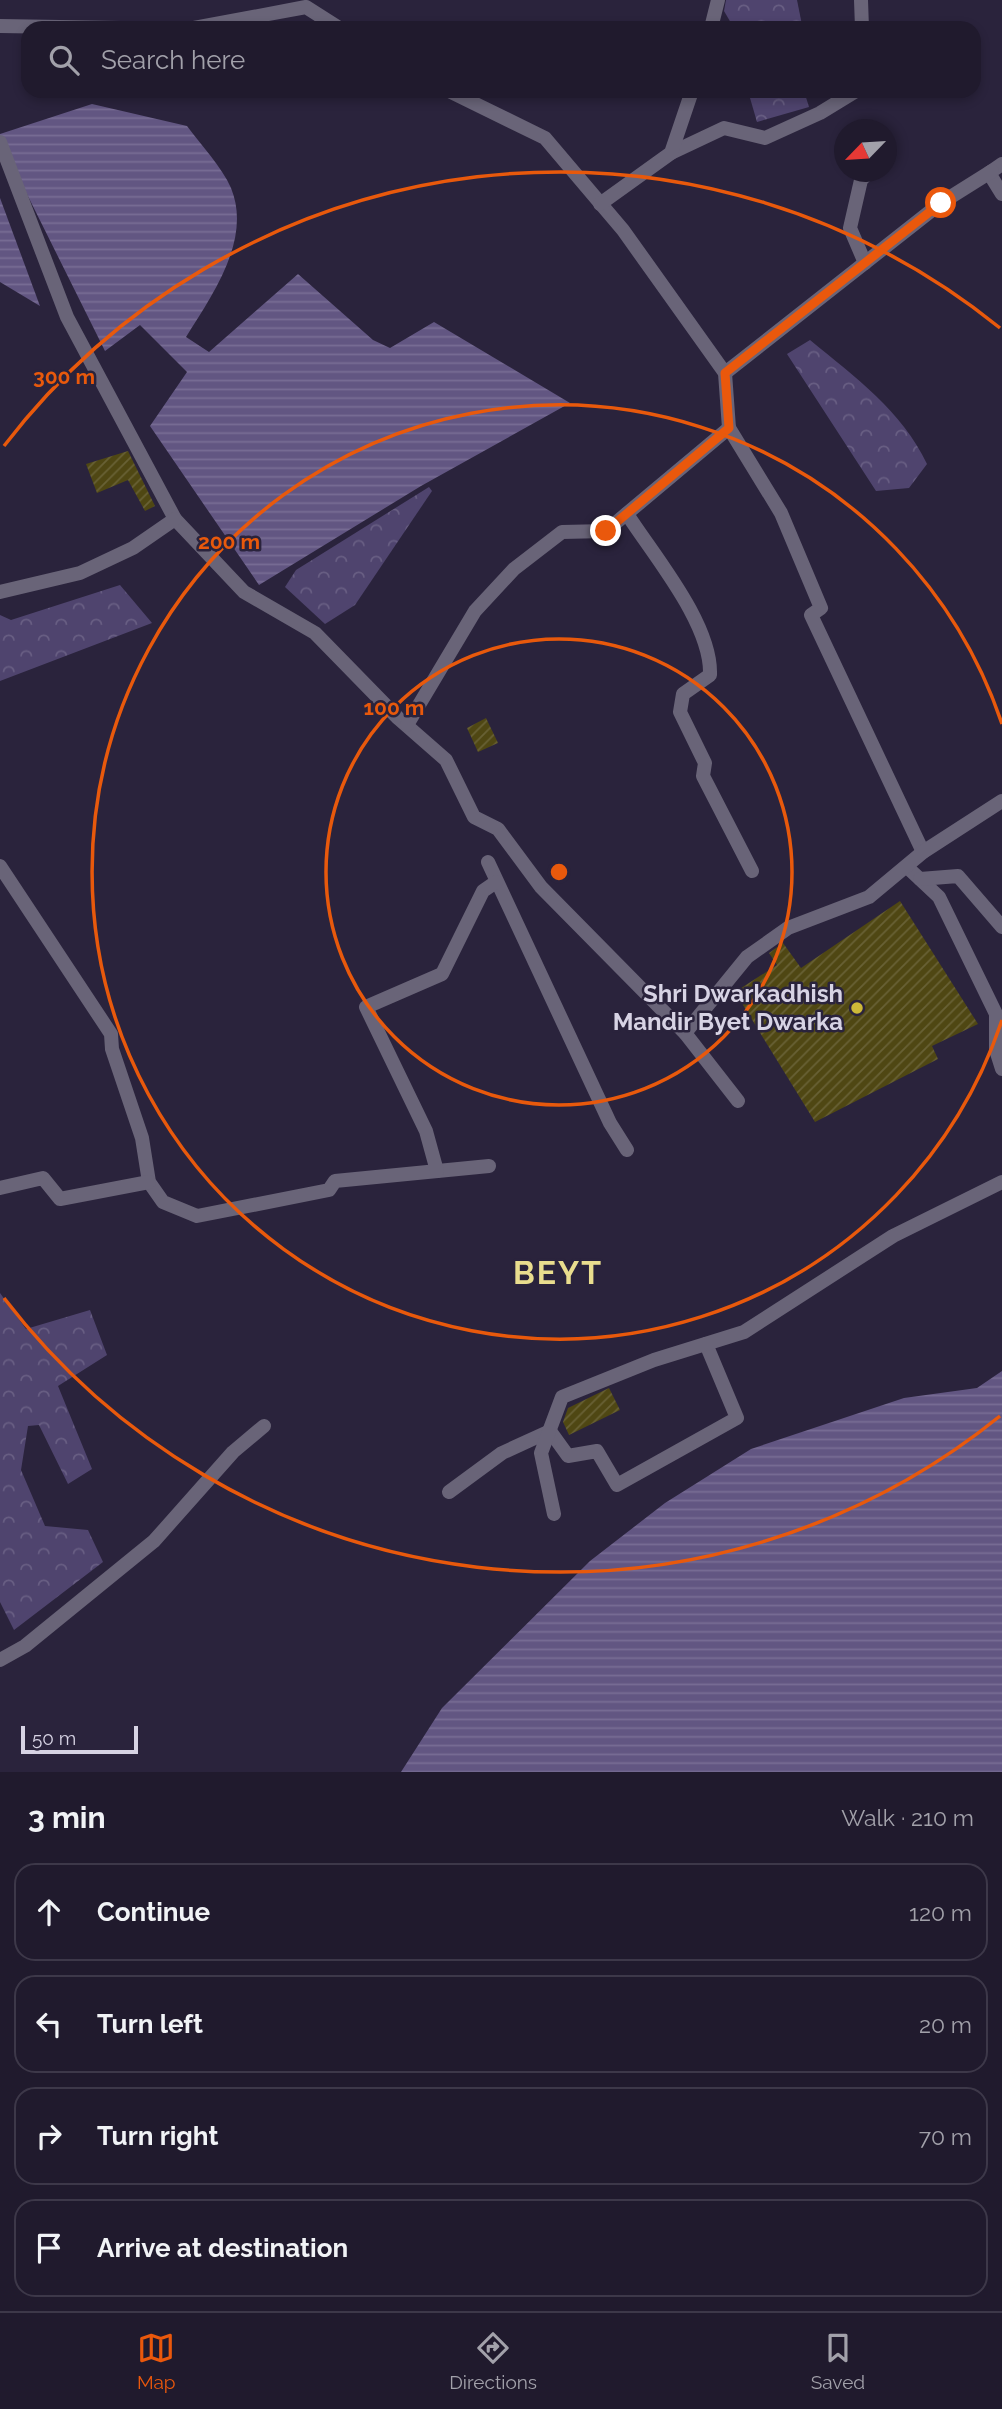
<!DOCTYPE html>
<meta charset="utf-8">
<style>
body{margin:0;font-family:Raleway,sans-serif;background:#2d2739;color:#f1f3f6}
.compass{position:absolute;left:834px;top:119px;width:63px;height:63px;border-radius:50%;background:#201a2d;box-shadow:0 4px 10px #0003;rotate:245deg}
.scale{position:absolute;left:21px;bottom:18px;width:117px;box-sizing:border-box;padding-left:7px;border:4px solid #d7d3e4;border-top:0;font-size:19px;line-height:24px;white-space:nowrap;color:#d7d3e4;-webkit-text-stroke:5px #2a233c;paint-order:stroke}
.stop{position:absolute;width:21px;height:21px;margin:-16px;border:5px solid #ea580c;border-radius:50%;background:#fff}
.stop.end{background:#ea580c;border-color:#fff;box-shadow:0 2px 7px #0008}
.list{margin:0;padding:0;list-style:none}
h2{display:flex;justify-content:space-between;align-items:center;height:91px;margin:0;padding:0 28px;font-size:30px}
h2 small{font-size:23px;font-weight:400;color:#a2a1aa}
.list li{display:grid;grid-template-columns:46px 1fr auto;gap:21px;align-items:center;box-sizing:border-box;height:98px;margin:0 14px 14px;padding:0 14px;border:2px solid #3d3849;border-radius:21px}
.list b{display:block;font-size:26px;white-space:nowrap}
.list em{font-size:23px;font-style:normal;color:#a2a1aa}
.icon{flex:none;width:38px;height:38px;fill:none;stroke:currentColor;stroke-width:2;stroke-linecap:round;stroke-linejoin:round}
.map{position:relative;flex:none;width:1002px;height:1772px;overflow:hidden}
.search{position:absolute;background:#201a2d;box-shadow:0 4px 10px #0003;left:21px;right:21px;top:21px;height:77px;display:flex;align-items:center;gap:18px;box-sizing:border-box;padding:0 24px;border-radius:21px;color:#a2a1aa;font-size:26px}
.sheet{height:539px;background:#201a2d}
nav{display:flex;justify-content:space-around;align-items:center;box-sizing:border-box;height:98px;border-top:2px solid #3d3849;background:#201a2d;font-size:19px;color:#a2a1aa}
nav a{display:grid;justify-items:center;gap:4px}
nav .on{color:#ea580c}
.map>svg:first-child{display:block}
.forest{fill:url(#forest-crowns)}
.water{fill:url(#water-rules)}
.building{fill:url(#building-hatch)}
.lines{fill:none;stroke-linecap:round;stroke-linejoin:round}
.minor{stroke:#696478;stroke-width:14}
.route{stroke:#ea580c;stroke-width:9}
.ring{fill:none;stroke:#e8590c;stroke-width:3.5}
.poi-dot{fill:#cdb938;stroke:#2a233c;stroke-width:2.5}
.labels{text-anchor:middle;stroke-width:5;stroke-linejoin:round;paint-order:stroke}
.poi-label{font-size:24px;font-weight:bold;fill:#d7d3e4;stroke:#2a233c;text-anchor:end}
.district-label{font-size:32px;font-weight:bold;letter-spacing:2px;fill:#e9dd8e;stroke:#2a233c}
.centre{fill:#e8590c;stroke:#2a233c;stroke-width:3.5}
.ring-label{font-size:21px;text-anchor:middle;font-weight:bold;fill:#e8590c;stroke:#2a233c;stroke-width:5;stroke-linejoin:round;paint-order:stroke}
</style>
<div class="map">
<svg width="1002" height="1772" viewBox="0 0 1002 1772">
<defs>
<pattern id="forest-crowns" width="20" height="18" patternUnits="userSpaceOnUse" patternTransform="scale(1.75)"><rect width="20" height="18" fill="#4f446e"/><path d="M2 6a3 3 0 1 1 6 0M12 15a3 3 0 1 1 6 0" fill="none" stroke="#685e83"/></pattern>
<pattern id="water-rules" width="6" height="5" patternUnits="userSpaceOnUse" patternTransform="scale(1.75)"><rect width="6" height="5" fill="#625682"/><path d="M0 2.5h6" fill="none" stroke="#786d94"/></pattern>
<pattern id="building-hatch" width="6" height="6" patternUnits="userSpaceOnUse" patternTransform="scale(1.75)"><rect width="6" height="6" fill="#4f4713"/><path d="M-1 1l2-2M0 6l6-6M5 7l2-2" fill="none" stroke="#686135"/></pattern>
</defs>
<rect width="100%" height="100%" fill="#2a233c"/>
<g class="forest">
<path d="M726,0H797L802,25L800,28H734L724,11Z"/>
<path d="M748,91H804L809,107L757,122Z"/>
<path d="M810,340C855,377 902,411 927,464L909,488L876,491L787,354Z"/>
<path d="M429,487L432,491L355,605L325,624L285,587L296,570Z"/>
<path d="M120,585L152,623L0,681V615L11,620Z"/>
<path d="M0,1293L26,1329L90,1310L107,1355L58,1386L92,1469L68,1484L39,1425L28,1426L21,1470L45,1526L88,1530L103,1562L14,1630L0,1602Z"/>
</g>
<g class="water">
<path d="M92,104L187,126C201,145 222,167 231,188C252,239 213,294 186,337L209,352L298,274L373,340L390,348L434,322L570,403L421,486L259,585L150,426L187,372L140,325L105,351L0,140V134Z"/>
<path d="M0,198L40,306L0,282Z"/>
<path d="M1002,1371V1772H401L442,1708L590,1561L665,1503L751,1449L904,1398L977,1388Z"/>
</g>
<g class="building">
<path d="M128,451L155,506L145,511L128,480L97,493L86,464Z"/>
<path d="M486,718L498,743L478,752L467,728Z"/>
<path d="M900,901L978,1024L932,1046L938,1059L815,1122L735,992L777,965L769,953L783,943L801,968Z"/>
<path d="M609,1388L620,1410L569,1435L563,1422L568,1408Z"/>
</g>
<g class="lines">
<g class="minor">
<path d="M861,0L862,28"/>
<path d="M0,26L121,28"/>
<path d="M194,28L306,7L339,28"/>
<path d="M711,28L718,0"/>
<path d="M449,91L545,138L623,230L725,373L729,428"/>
<path d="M0,142L67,317L175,519L244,592L315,633L398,718L446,760L474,817L498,829L541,887L685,1033L738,1101"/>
<path d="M671,153L724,128L765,138L820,113L856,91"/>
<path d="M1002,164L989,173L1002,194"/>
<path d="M600,204L671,153L692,91"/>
<path d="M865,263L850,228L861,180L869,172"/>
<path d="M725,373L941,203L992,171"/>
<path d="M627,514C654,556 712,624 710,675L683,694L680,712L705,763L703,776L752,871"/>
<path d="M0,592L80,573L133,548L175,519"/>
<path d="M407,725L475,611L514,569L562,532L606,531L729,428L781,513L821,608L811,615L923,852"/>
<path d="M488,862L610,1123L627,1150"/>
<path d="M0,866L111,1034L112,1049L142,1138L149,1182L163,1202L197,1216L329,1190L335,1181L489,1166"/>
<path d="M907,867L939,897L996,1014V1050L1002,1069"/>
<path d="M920,879L958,876L1002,927"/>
<path d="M685,1033L747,957L788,928L869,897L923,852L1002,801"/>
<path d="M437,1171L426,1131L366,1007L442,974L483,891L496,882"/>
<path d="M0,1188L43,1178L60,1199L149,1182"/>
<path d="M449,1492L502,1453L550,1431L568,1456L597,1451L617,1485L737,1418L706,1344"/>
<path d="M554,1514L541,1453L562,1397L654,1360L744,1332L893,1236L1002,1182"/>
<path d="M0,1660L25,1646L154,1541L233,1452L264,1426"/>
</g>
</g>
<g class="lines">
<path class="route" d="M606,531L729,428L725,373L941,203"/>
</g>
<g class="ring">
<circle cx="559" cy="872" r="233"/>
<path d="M1002 1020A467 467 0 1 1 1002 724"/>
<path d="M1000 1416A700 700 0 0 1 4 1298M4 446A700 700 0 0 1 1000 328"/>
</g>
<circle class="poi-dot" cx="857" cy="1008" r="7"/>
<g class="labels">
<g class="poi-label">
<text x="843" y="1002">Shri Dwarkadhish<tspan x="843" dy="28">Mandir Byet Dwarka</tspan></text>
</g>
<g class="district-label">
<text x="558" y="1284">BEYT</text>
</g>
</g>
<circle cx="559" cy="872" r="10" class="centre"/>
<g class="ring-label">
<text x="64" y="384">300 m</text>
<text x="229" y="549">200 m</text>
<text x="394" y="715">100 m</text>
</g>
</svg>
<svg class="compass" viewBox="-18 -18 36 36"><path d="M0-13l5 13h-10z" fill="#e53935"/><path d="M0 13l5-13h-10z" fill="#a2a1aa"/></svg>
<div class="scale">50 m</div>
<div class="stop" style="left:941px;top:203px"></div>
<div class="stop end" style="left:606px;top:531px"></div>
<div class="search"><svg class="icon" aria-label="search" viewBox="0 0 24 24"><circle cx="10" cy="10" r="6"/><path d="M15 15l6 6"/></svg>Search here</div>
</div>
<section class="sheet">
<h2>3 min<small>Walk · 210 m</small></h2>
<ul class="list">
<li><svg class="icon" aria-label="ahead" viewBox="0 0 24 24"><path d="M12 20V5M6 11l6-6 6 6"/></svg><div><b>Continue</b></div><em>120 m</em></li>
<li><svg class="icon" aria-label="left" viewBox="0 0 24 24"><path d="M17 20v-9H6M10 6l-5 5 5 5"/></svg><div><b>Turn left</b></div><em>20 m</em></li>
<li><svg class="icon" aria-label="right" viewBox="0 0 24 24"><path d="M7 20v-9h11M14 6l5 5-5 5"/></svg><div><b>Turn right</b></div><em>70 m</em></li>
<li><svg class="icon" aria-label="arrive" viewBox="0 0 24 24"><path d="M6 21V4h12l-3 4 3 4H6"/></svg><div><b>Arrive at destination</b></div></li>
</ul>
</section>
<nav>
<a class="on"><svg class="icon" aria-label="map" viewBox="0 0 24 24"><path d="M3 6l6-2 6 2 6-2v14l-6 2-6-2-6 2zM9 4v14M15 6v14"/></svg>Map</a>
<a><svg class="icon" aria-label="directions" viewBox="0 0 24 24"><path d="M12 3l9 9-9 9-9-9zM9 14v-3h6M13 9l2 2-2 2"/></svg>Directions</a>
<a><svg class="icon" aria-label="saved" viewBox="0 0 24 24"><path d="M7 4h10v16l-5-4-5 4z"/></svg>Saved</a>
</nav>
